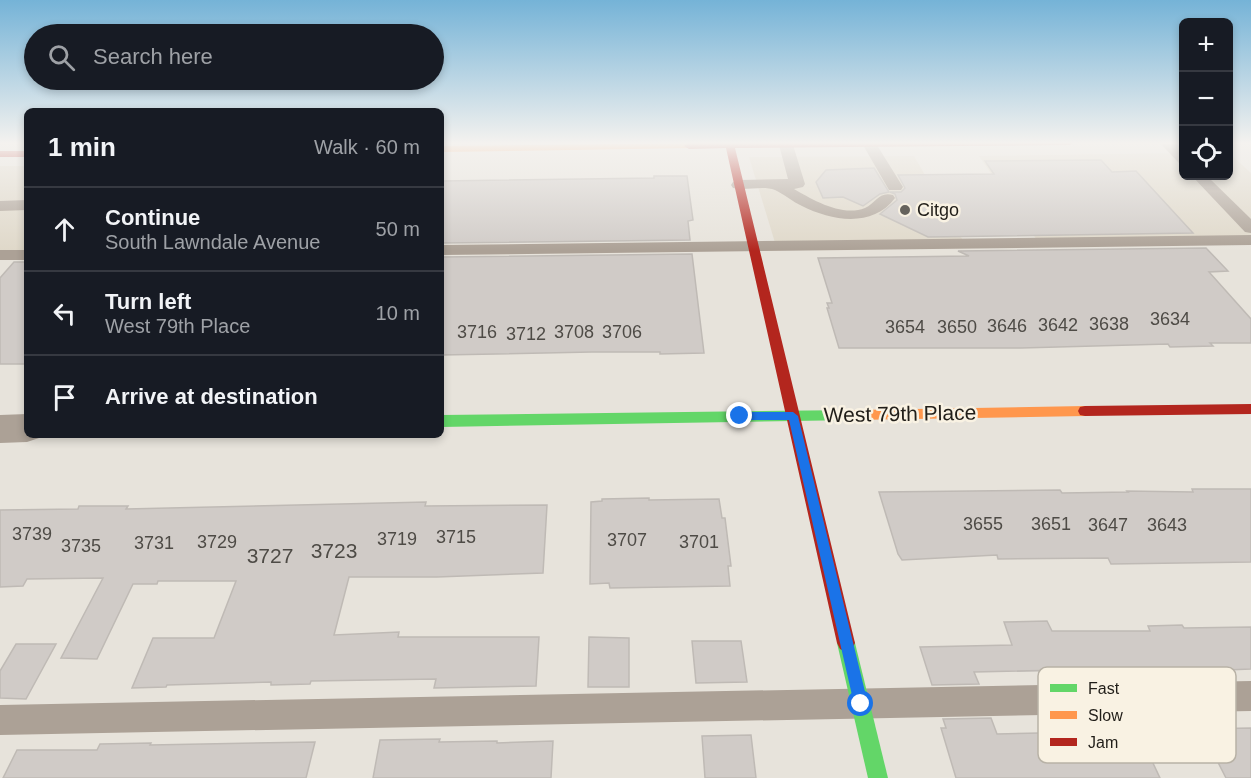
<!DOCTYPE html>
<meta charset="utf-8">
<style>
body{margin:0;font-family:Helvetica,sans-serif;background:#242831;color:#f1f3f6}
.controls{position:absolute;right:18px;top:18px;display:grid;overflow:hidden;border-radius:9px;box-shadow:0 3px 9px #0003}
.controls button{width:54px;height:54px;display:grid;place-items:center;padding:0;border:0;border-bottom:2px solid #363941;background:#171b24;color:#f1f3f6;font:30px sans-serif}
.stop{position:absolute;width:18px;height:18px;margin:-14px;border:4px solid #1a73e8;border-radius:50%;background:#fff}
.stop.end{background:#1a73e8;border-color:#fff;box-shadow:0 2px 6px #0008}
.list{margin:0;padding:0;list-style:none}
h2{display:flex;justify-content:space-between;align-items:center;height:78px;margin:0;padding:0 24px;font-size:26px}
h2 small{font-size:20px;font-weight:400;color:#9ea1a6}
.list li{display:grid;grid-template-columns:39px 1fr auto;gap:18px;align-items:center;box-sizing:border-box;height:84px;padding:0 24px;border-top:2px solid #363941}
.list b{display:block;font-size:22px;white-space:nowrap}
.list p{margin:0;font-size:20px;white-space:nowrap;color:#9ea1a6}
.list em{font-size:20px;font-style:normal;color:#9ea1a6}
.icon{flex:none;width:33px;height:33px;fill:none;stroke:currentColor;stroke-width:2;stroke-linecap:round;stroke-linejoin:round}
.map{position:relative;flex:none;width:1251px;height:778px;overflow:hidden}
.search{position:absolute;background:#171b24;box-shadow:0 3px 9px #0003;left:24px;top:24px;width:420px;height:66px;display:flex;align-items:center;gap:15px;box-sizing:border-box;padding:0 21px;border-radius:33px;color:#9ea1a6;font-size:22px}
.panel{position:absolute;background:#171b24;box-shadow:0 3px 9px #0003;left:24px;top:108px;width:420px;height:330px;border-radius:9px}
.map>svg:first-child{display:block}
.built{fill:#dfd8c9}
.building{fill:#d0cbc7;stroke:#bfbab5;stroke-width:1.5}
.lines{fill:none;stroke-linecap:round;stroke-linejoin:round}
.lane{fill:#aca196;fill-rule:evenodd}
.street{fill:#aca196;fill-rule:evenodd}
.fast{fill:#63d668;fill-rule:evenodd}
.slow{fill:#ff974d;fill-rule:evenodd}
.jam{fill:#b3261e;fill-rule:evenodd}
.route{fill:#1a73e8}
.poi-dot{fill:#66635d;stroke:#f9f2e3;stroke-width:2}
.labels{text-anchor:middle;stroke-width:5;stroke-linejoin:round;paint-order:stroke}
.far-poi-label{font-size:18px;fill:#211e19;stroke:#f9f2e3;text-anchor:start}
.number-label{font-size:18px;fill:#4e4b46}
.street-label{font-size:21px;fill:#211e19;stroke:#f9f2e3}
.near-number-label{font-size:21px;fill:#4e4b46}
.key{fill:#f9f2e3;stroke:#b8b2a6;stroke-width:1.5}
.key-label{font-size:16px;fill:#211e19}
</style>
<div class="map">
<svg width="1251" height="778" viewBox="0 0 1251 778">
<rect width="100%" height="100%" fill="#e7e3db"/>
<g class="built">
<path d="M1183,153L1184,176H1228L1229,153L1251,173V240L1039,243L979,156Z"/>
<path d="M914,156L965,244L776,246L749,157Z"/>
<rect x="0" y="166" width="27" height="89"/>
</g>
<g class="building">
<path d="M1101,160L1112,172L1136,171L1193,233L928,237L880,214L897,200L895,194L890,192H901L905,188L898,175L994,174L985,161Z"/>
<path d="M874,168L889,192L880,194L863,206L843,197L823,198L816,182L826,170Z"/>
<path d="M654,176H687L693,220L688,221L690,240L441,243V181L654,178Z"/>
<path d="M1206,248L1228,271L1209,272L1251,319V343H1210L1213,346L1170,347L1168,344L1021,348H839L827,308H829L827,303H832L818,258L969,256L958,251Z"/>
<path d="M692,254L704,353L660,354V352H592L441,355V257Z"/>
<path d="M14,262H27V364H0V278Z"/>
<path d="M1192,489H1251V562L1111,564L1108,558L998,559L997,555L902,560L898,554L879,492L1060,490L1062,493L1128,492L1127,491L1193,492Z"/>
<path d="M649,498V500L719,499L722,518H725L731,566H728L730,586L610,588L609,583L590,584L591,502L602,501V499Z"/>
<path d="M426,502L425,506L547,505L543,573L437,577H349L334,635L399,632L398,637H539L536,686L434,688L436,679L311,681L310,684L271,685V682L167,685L166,687L132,688L153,638H214L236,581H158L157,584H133L97,659L61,658L103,578L27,579L23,586L0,587V510L78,509L79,506H128L126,509Z"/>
<path d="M1047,621L1052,631H1150L1148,626L1182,625L1184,628L1251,627V669L1152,673H1120L1118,669L974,672L979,684L932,685L920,647L1012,645L1004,622Z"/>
<path d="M589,637L629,638V687H588Z"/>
<path d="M692,641H741L747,682L696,683Z"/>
<path d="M16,644H56L26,699L0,698V671Z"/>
<path d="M991,718L997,734L1089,732L1087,727H1136L1160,778H956L941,728H946L943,719Z"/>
<path d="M1251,728V778H1226L1201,729Z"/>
<path d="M751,735L756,778H705L702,736Z"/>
<path d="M440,739L439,742L497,741V743L553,741L551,778H373L380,740Z"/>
<path d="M315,742L306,778H3L17,750H97L100,744L151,743L150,745Z"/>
</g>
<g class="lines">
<g class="lane">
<path d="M781,142H791L793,145L805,184L803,187L794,189C813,200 842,217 865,208C876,203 879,191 893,195L895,198C873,228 832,221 802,206C793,202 784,194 775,190C763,185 746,191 733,188L731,185L733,182L739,180L788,179L779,145Z"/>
<path d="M865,142H875L903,187L901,190H889L863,145Z"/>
<path d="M1159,142H1175L1184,151V164L1179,163Z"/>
<path d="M1192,176H1207L1251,219V233L1245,232Z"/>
<path d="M27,200V210L0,211V201Z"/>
<path d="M1251,235V245L441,255V245Z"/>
<rect x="0" y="250" width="27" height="10"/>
<path d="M1251,681V711L0,735V705Z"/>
</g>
<path class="street" d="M27,414V435H41L39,438L27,442L0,443V415Z"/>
<g class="fast">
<path d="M855,410L860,411L862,415L860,419L855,420L441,427V415Z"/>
<path d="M846,634L852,637L855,643L888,778H868L837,643L840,637Z"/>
</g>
<g class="slow">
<path d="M689,143L692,144V148L441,152V146Z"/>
<path d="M1085,406L1090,407L1092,411L1090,415L1085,416L855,420L850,419L848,415L850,411L855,410Z"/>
</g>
<g class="jam">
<path d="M724,142H1074L1070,145L735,148L855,643L852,649L846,652L840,649L837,643L726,148L689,149L684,146L689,143Z"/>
<rect x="0" y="151" width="27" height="6"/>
<path d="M1251,404V414L1085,416L1080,415L1078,411L1080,407L1085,406Z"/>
</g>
</g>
<linearGradient id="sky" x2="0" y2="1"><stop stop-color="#75b3d7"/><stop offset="0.57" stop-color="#f4f2ef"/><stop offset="1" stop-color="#f4f2ef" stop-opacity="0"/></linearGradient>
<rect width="1251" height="251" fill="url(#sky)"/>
<path class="route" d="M740,412H793L798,416L868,704L866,709L861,711L856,709L854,704L789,420H740L735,416Z"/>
<circle class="poi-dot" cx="905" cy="210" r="6"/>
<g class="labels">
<g class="far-poi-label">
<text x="917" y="216">Citgo</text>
</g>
<g class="number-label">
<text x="1170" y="325">3634</text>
<text x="1109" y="330">3638</text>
<text x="1058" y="331">3642</text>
<text x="1007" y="332">3646</text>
<text x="905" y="333">3654</text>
<text x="957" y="333">3650</text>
<text x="477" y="338">3716</text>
<text x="574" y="338">3708</text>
<text x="622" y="338">3706</text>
<text x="526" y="340">3712</text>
<text x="983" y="530">3655</text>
<text x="1051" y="530">3651</text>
<text x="1108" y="531">3647</text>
<text x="1167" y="531">3643</text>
<text x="32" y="540">3739</text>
<text x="456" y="543">3715</text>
<text x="397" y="545">3719</text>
<text x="627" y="546">3707</text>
<text x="217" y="548">3729</text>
<text x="699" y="548">3701</text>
<text x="154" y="549">3731</text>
<text x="81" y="552">3735</text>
</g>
<g class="street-label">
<text transform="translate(900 414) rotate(-1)" y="7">West 79th Place</text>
</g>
<g class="near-number-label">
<text x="334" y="558">3723</text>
<text x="270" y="563">3727</text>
</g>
</g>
<rect x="1038" y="667" width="198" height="96" rx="9" class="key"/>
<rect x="1050" y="684" width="27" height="8" fill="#63d668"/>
<rect x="1050" y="711" width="27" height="8" fill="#ff974d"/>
<rect x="1050" y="738" width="27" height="8" fill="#b3261e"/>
<g class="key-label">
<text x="1088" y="694">Fast</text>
<text x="1088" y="721">Slow</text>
<text x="1088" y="748">Jam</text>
</g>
</svg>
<div class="controls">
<button>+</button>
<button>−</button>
<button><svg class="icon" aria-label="locate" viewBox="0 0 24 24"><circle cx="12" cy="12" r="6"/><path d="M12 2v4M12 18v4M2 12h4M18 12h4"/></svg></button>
</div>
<div class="stop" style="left:861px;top:704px"></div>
<div class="stop end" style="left:740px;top:416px"></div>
<div class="search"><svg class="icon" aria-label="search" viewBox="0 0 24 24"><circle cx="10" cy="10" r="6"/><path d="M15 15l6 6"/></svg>Search here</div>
<section class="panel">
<h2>1 min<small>Walk · 60 m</small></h2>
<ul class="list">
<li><svg class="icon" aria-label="ahead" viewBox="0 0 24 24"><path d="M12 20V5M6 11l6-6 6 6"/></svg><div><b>Continue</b><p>South Lawndale Avenue</p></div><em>50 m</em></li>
<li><svg class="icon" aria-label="left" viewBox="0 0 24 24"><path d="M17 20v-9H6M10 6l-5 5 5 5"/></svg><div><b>Turn left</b><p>West 79th Place</p></div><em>10 m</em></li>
<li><svg class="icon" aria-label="arrive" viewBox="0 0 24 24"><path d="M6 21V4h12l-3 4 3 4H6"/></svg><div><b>Arrive at destination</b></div></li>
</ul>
</section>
</div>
